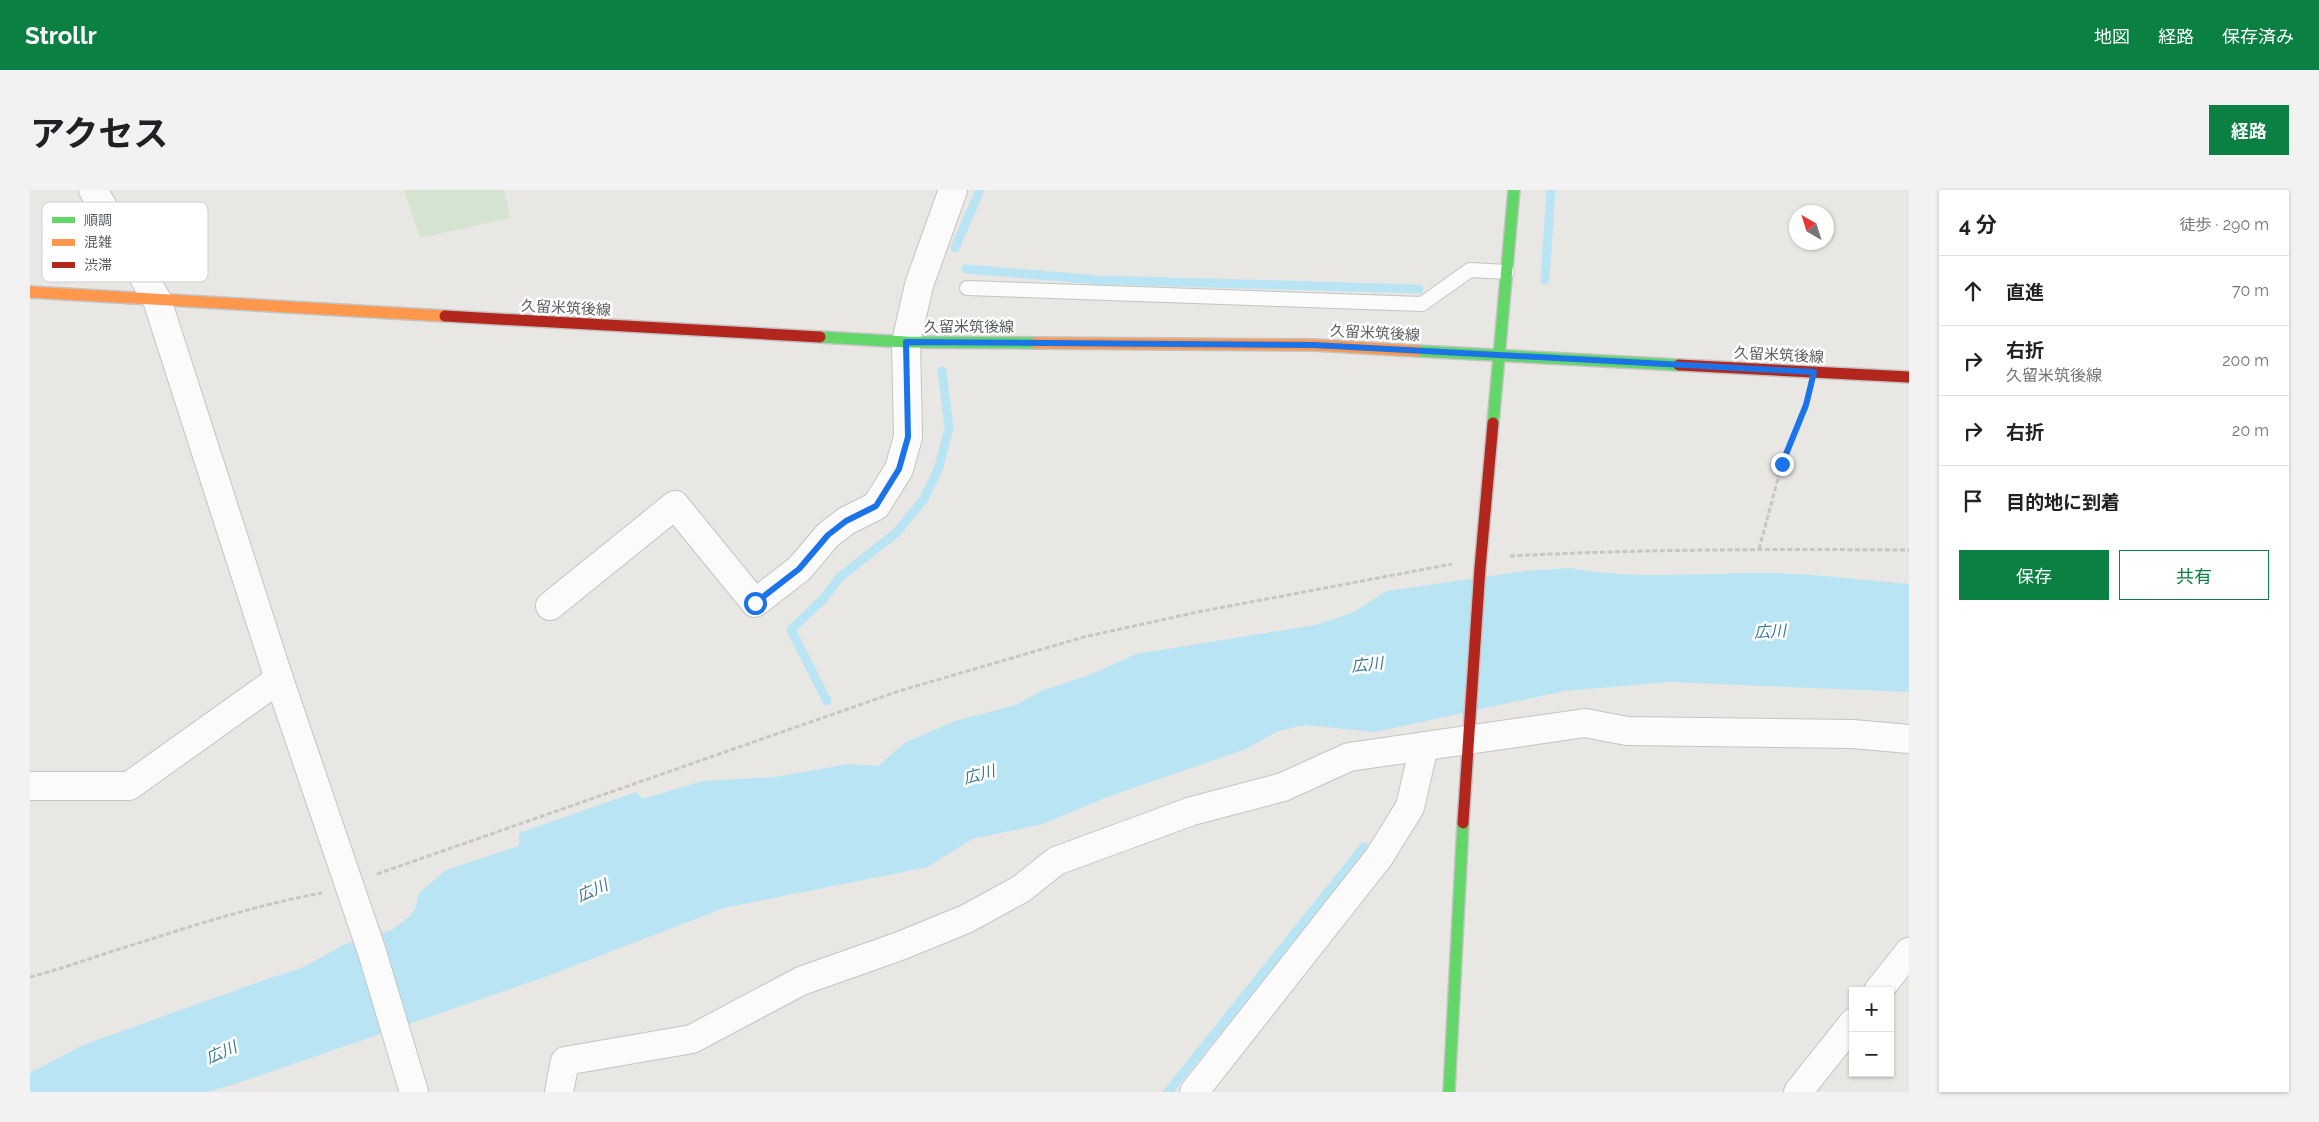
<!DOCTYPE html>
<html lang="ja">
<meta charset="utf-8">
<style>
body{margin:0;font-family:Raleway,"Noto Sans JP",sans-serif;background:#f2f2f2;color:#202124}
.controls{position:absolute;right:15px;bottom:15px;display:grid;overflow:hidden;border-radius:0px;box-shadow:0 1px 4px #0004}
.controls button{width:45px;height:45px;display:grid;place-items:center;padding:0;border:0;border-bottom:1px solid #e0e0e0;background:#fff;color:#202124;font:25px sans-serif}
.compass{position:absolute;left:1759px;top:15px;width:45px;height:45px;border-radius:50%;background:#fff;box-shadow:0 1px 4px #0004;rotate:321deg}
.stop{position:absolute;width:15px;height:15px;margin:-11px;border:4px solid #1a73e8;border-radius:50%;background:#fff}
.stop.end{background:#1a73e8;border-color:#fff;box-shadow:0 1px 5px #0008}
.list{margin:0;padding:0;list-style:none}
h2{display:flex;justify-content:space-between;align-items:center;height:65px;margin:0;padding:0 20px;font-size:21px}
h2 small{font-size:16px;font-weight:400;color:#757577}
.list li{display:grid;grid-template-columns:32px 1fr auto;gap:15px;align-items:center;box-sizing:border-box;height:70px;padding:0 20px;border-top:1px solid #e0e0e0}
.list b{display:block;font-size:19px;white-space:nowrap}
.list p{margin:0;font-size:16px;white-space:nowrap;color:#757577}
.list em{font-size:16px;font-style:normal;color:#757577}
.actions{display:flex;gap:10px;padding:15px 20px}
.actions a{flex:1;padding:11px 0;border:1px solid #0b8043;border-radius:0px;text-align:center;font-size:18px;color:#0b8043}
.actions .main{background:#0b8043;color:#fff}
.icon{flex:none;width:28px;height:28px;fill:none;stroke:currentColor;stroke-width:2;stroke-linecap:round;stroke-linejoin:round}
.map{position:relative;flex:none;width:1879px;height:902px;overflow:hidden;border-radius:0px}
header{display:flex;align-items:center;gap:30px;box-sizing:border-box;height:70px;padding:0 25px;background:#0b8043;color:#fff}
header strong{font-size:24px}
nav{display:flex;gap:28px;margin-inline-start:auto;font-size:18px}
.intro{display:flex;align-items:center;justify-content:space-between;box-sizing:border-box;height:120px;padding:0 30px}
h1{margin:0;font-size:35px}
.button{padding:12px 22px;border-radius:0px;background:#0b8043;color:#fff;font-size:18px;font-weight:700}
main{display:flex;gap:30px;padding:0 30px}
aside{flex:1;background:#fff;border-radius:0px;box-shadow:0 1px 4px #0004}
.map>svg:first-child{display:block}
.green{fill:#d5e4d0}
.water{fill:#b9e4f3}
.lines{fill:none;stroke-linecap:round;stroke-linejoin:round}
.stream{stroke:#b9e4f3;stroke-width:9}
.lane-casing{stroke:#c3c4c4;stroke-width:16}
.street-casing{stroke:#c3c4c4;stroke-width:30}
.fast-casing{stroke:#c3c4c3;stroke-width:14}
.slow-casing{stroke:#c3c4c3;stroke-width:14}
.jam-casing{stroke:#c3c4c3;stroke-width:14}
.path{stroke:#c4c8c5;stroke-width:3;stroke-dasharray:5 2.5;stroke-linecap:butt}
.lane{stroke:#fcfbfb;stroke-width:14}
.street{stroke:#fcfbfb;stroke-width:28}
.fast{stroke:#63d668;stroke-width:11}
.slow{stroke:#ff974d;stroke-width:11}
.jam{stroke:#b3261e;stroke-width:11}
.route{stroke:#1a73e8;stroke-width:6}
.labels{text-anchor:middle;stroke-width:5;stroke-linejoin:round;paint-order:stroke}
.street-label{font-size:15px;fill:#5a5e61;stroke:#fff}
.water-label{font-size:16px;font-style:italic;fill:#3e7a98;stroke:#fff}
.key{fill:#fff;stroke:#cecfd0;stroke-width:1}
.key-label{font-size:14px;fill:#5a5e61}
</style>
<header>
<strong>Strollr</strong>
<nav><a>地図</a><a>経路</a><a>保存済み</a></nav>
</header>
<div class="intro"><h1>アクセス</h1><a class="button">経路</a></div>
<main>
<div class="map">
<svg width="1879" height="902" viewBox="0 0 1879 902">
<rect width="100%" height="100%" fill="#e9e7e4"/>
<path class="green" d="M374,0H474L480,28L390,48Z"/>
<path class="water" d="M1541,378C1605,390 1667,383 1731,383C1780,383 1830,390 1879,394V502L1639,492L1534,501L1345,542L1275,535L1248,541L1216,559L1077,607L1013,634L942,649L898,677L694,718L512,788L202,895L176,902H0V883L53,855L240,788L272,778L315,754L362,740L380,726L386,717L388,704L416,680L489,656V643L606,602L613,609L673,591L745,587L818,574L848,576L876,552L925,531L986,515L1011,501L1062,484L1106,464L1285,435L1322,423L1357,401L1495,381Z"/>
<g class="lines">
<g class="stream">
<path d="M925,58L950,0"/>
<path d="M936,79L1069,90L1389,99"/>
<path d="M1515,90L1521,0"/>
<path d="M797,511L761,440L795,407L809,388L867,342L894,309L909,277L919,238L912,181"/>
<path d="M1138,902L1334,657"/>
</g>
<defs>
<path id="lane" d="M937,98L1392,114L1440,80L1477,82"/>
<g id="street">
<path d="M63,0L127,110L249,489L342,762L384,902"/>
<path d="M520,416L645,315L725,413L769,379L798,345L816,331L846,316L869,279L878,247L876,152L889,95L923,0"/>
<path d="M0,596H99L249,489"/>
<path d="M1848,801L1879,762"/>
<path d="M529,902L535,871L662,849L771,791L870,756L936,729L991,699L1026,671L1162,621L1253,597L1319,567L1555,533L1597,541L1823,544L1879,549"/>
<path d="M1164,902L1349,667L1380,617L1394,556"/>
<path d="M1768,902L1823,833"/>
</g>
<g id="fast">
<path d="M790,147L876,152L1006,153"/>
<path d="M1387,161L1649,175"/>
<path d="M1463,233L1484,0"/>
<path d="M1419,902L1433,633"/>
</g>
<g id="slow">
<path d="M0,102L415,126"/>
<path d="M1006,153L1284,155L1387,161"/>
</g>
<g id="jam">
<path d="M415,126L790,147"/>
<path d="M1649,175L1879,187"/>
<path d="M1433,633L1450,378L1463,233"/>
</g>
</defs>
<use href="#lane" class="lane-casing"/>
<use href="#street" class="street-casing"/>
<use href="#fast" class="fast-casing"/>
<use href="#slow" class="slow-casing"/>
<use href="#jam" class="jam-casing"/>
<g class="path">
<path d="M1729,359L1752,274L1777,210"/>
<path d="M1480,366C1613,359 1746,359 1879,360"/>
<path d="M347,684L869,501L1054,447L1168,422L1422,374"/>
<path d="M0,787C27,780 53,771 80,762C150,740 220,716 292,703"/>
</g>
<use href="#lane" class="lane"/>
<use href="#street" class="street"/>
<use href="#fast" class="fast"/>
<use href="#slow" class="slow"/>
<use href="#jam" class="jam"/>
</g>
<g class="lines">
<path class="route" d="M725,413L769,379L798,345L816,331L846,316L869,279L878,247L876,152L1284,155L1784,182L1776,215L1752,274"/>
</g>
<g class="labels">
<g class="street-label">
<text transform="translate(536 118) rotate(3)" y="5">久留米筑後線</text>
<text x="939" y="142">久留米筑後線</text>
<text transform="translate(1345 143) rotate(3)" y="5">久留米筑後線</text>
<text transform="translate(1749 165) rotate(3)" y="5">久留米筑後線</text>
</g>
<g class="water-label">
<text transform="translate(1740 441) rotate(-3)" y="6">広川</text>
<text transform="translate(1337 474) rotate(-6)" y="6">広川</text>
<text transform="translate(949 584) rotate(-15)" y="6">広川</text>
<text transform="translate(562 700) rotate(-24)" y="6">広川</text>
<text transform="translate(191 862) rotate(-24)" y="6">広川</text>
</g>
</g>
<rect x="12" y="12" width="166" height="80" rx="8" class="key"/>
<rect x="22" y="27" width="23" height="6" fill="#63d668"/>
<rect x="22" y="49" width="23" height="7" fill="#ff974d"/>
<rect x="22" y="72" width="23" height="6" fill="#b3261e"/>
<g class="key-label">
<text x="54" y="35">順調</text>
<text x="54" y="57">混雑</text>
<text x="54" y="80">渋滞</text>
</g>
</svg>
<div class="controls">
<button>+</button>
<button>−</button>
</div>
<svg class="compass" viewBox="-18 -18 36 36"><path d="M0-13l5 13h-10z" fill="#e53935"/><path d="M0 13l5-13h-10z" fill="#757577"/></svg>
<div class="stop" style="left:725px;top:413px"></div>
<div class="stop end" style="left:1752px;top:274px"></div>
</div>
<aside>
<h2>4 分<small>徒歩 · 290 m</small></h2>
<ul class="list">
<li><svg class="icon" aria-label="ahead" viewBox="0 0 24 24"><path d="M12 20V5M6 11l6-6 6 6"/></svg><div><b>直進</b></div><em>70 m</em></li>
<li><svg class="icon" aria-label="right" viewBox="0 0 24 24"><path d="M7 20v-9h11M14 6l5 5-5 5"/></svg><div><b>右折</b><p>久留米筑後線</p></div><em>200 m</em></li>
<li><svg class="icon" aria-label="right" viewBox="0 0 24 24"><path d="M7 20v-9h11M14 6l5 5-5 5"/></svg><div><b>右折</b></div><em>20 m</em></li>
<li><svg class="icon" aria-label="arrive" viewBox="0 0 24 24"><path d="M6 21V4h12l-3 4 3 4H6"/></svg><div><b>目的地に到着</b></div></li>
</ul>
<div class="actions"><a class="main">保存</a><a>共有</a></div>
</aside>
</main>
